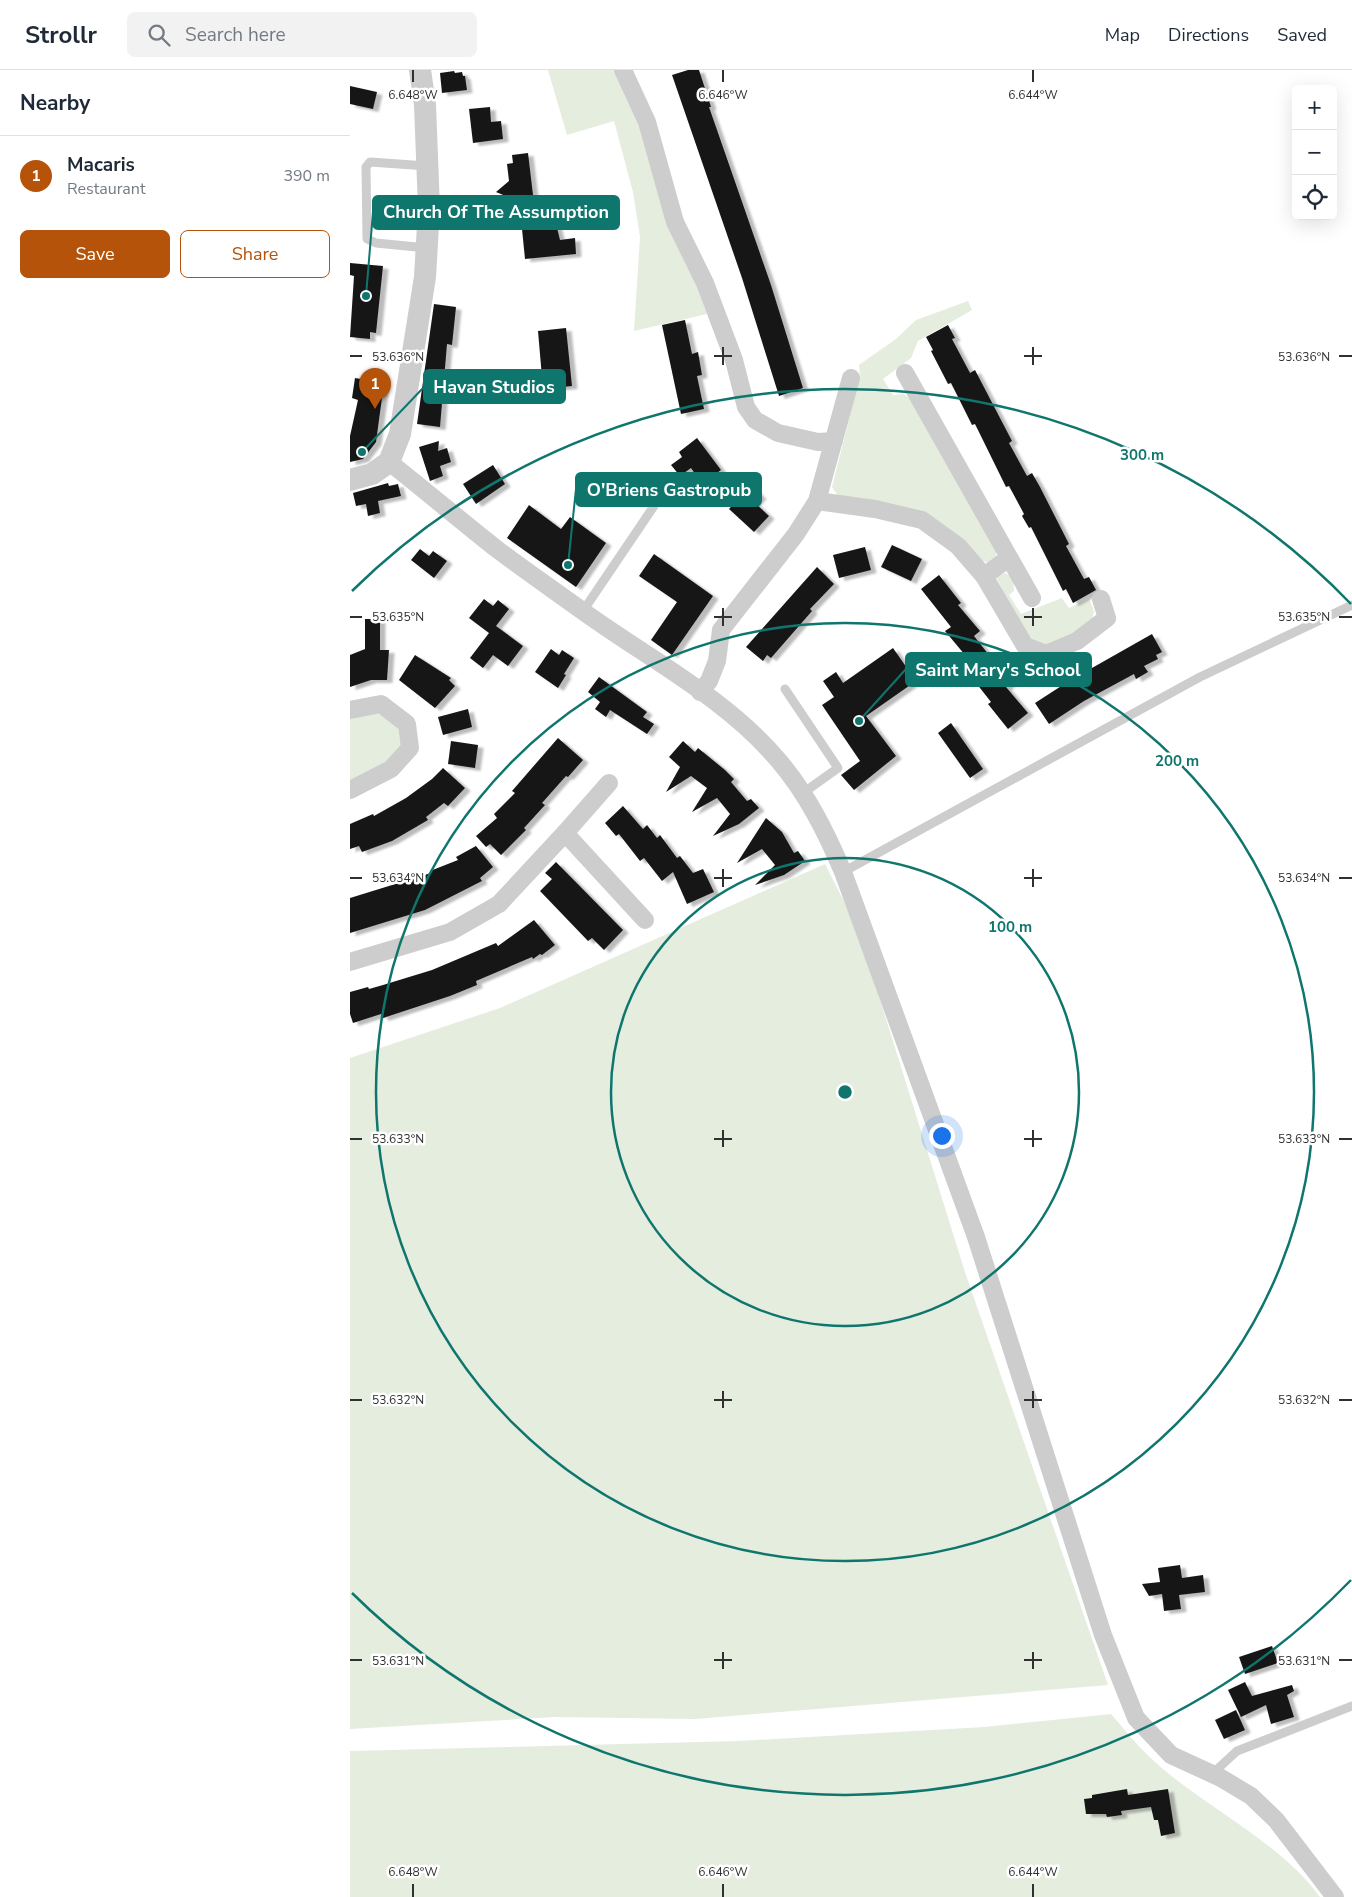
<!DOCTYPE html>
<meta charset="utf-8">
<style>
body{margin:0;font-family:"Nunito Sans",sans-serif;background:#f2f2f3;color:#1f2937}
.controls{position:absolute;right:15px;top:15px;display:grid;overflow:hidden;border-radius:8px;box-shadow:0 5px 20px #0002}
.controls button{width:45px;height:45px;display:grid;place-items:center;padding:0;border:0;border-bottom:1px solid #e0e1e3;background:#fff;color:#1f2937;font:25px sans-serif}
.you{position:absolute;left:591px;top:1065px;width:18px;height:18px;margin:-12px;border:4px solid #fff;border-radius:50%;background:#1a73e8;box-shadow:0 0 0 8px #1a73e833}
.badge{display:grid;place-items:center;width:32px;height:32px;border-radius:50%;background:#b45309;color:#fff;font-size:16px;font-weight:700}
.pin{position:absolute;translate:-50% -41px;filter:drop-shadow(0 1px 2px #0008)}
.pin::after{content:'';position:absolute;top:26px;width:18px;height:15px;background:inherit;clip-path:polygon(0 0,100% 0,50% 100%)}
.list{margin:0;padding:0;list-style:none}
h2{display:flex;justify-content:space-between;align-items:center;height:65px;margin:0;padding:0 20px;font-size:21px}
h2 small{font-size:16px;font-weight:400;color:#747a83}
.list li{display:grid;grid-template-columns:32px 1fr auto;gap:15px;align-items:center;box-sizing:border-box;height:80px;padding:0 20px;border-top:1px solid #e0e1e3}
.list b{display:block;font-size:19px;white-space:nowrap}
.list p{margin:0;font-size:16px;white-space:nowrap;color:#747a83}
.list em{font-size:16px;font-style:normal;color:#747a83}
.actions{display:flex;gap:10px;padding:15px 20px}
.actions a{flex:1;padding:11px 0;border:1px solid #b45309;border-radius:8px;text-align:center;font-size:18px;color:#b45309}
.actions .main{background:#b45309;color:#fff}
.icon{flex:none;width:28px;height:28px;fill:none;stroke:currentColor;stroke-width:2;stroke-linecap:round;stroke-linejoin:round}
.map{position:relative;flex:none;width:1002px;height:1827px;overflow:hidden}
header{display:flex;align-items:center;gap:30px;box-sizing:border-box;height:70px;padding:0 25px;background:#fff;border-bottom:1px solid #e0e1e3}
header strong{font-size:24px}
nav{display:flex;gap:28px;margin-inline-start:auto;font-size:18px}
.search{width:350px;height:45px;background:#f2f2f3;display:flex;align-items:center;gap:12px;box-sizing:border-box;padding:0 18px;border-radius:8px;color:#747a83;font-size:19px}
main{display:flex}
aside{flex:1;background:#fff}
.map>svg:first-child{display:block}
.green{fill:#e5eddf}
.building{fill:#171717;filter:url(#shadow)}
.lines{fill:none;stroke-linecap:round;stroke-linejoin:round}
.service{stroke:#cdcdcd;stroke-width:9}
.minor{stroke:#cdcdcd;stroke-width:18}
.tertiary{stroke:#cdcdcd;stroke-width:22}
.ticks{fill:none;stroke:#303030;stroke-width:2}
.ring{fill:none;stroke:#0f766e;stroke-width:2.5}
.ticks-label{font-size:12px;text-anchor:middle;fill:#303030;stroke:#fff;stroke-width:5;stroke-linejoin:round;paint-order:stroke}
.centre{fill:#0f766e;stroke:#fff;stroke-width:2.5}
.ring-label{font-size:15px;text-anchor:middle;font-weight:bold;fill:#0f766e;stroke:#fff;stroke-width:5;stroke-linejoin:round;paint-order:stroke}
.leader{fill:none;stroke:#0f766e;stroke-width:2}
.callout-dot{fill:#0f766e;stroke:#fff;stroke-width:2}
.callout{fill:#0f766e;stroke:#0f766e;stroke-width:2}
.callout-label{font-size:18px;text-anchor:middle;font-weight:bold;fill:#fff}
</style>
<header>
<strong>Strollr</strong>
<div class="search"><svg class="icon" aria-label="search" viewBox="0 0 24 24"><circle cx="10" cy="10" r="6"/><path d="M15 15l6 6"/></svg>Search here</div>
<nav><a>Map</a><a>Directions</a><a>Saved</a></nav>
</header>
<main>
<aside>
<h2>Nearby<small></small></h2>
<ul class="list">
<li><span class="badge">1</span><div><b>Macaris</b><p>Restaurant</p></div><em>390 m</em></li>
</ul>
<div class="actions"><a class="main">Save</a><a>Share</a></div>
</aside>
<div class="map">
<svg width="1002" height="1827" viewBox="0 0 1002 1827">
<defs>
<filter id="shadow"><feDropShadow dx="5.5" dy="3" stdDeviation="1" flood-color="#0004"/></filter>
</defs>
<rect width="100%" height="100%" fill="#fff"/>
<g class="green">
<path d="M198,0H267L275,14L357,244L284,261L290,167L283,122L264,51L217,65Z"/>
<path d="M618,231L622,240L568,271L561,288L533,309L543,325L553,324L563,330L646,481V489L638,493L629,489L618,477L488,426L482,417L510,306L509,295L546,269L566,250Z"/>
<path d="M655,503C663,507 664,512 664,521L659,525L671,544L712,528L719,538L739,529L744,541L742,550L722,565L695,577L677,569L646,507Z"/>
<path d="M20,641L43,650L52,663V674L42,689L0,711V647Z"/>
<path d="M475,794L508,859L615,1202L758,1615L345,1649L205,1647L0,1659V988L150,938Z"/>
<path d="M761,1644C775,1660 789,1678 805,1692C856,1738 929,1771 970,1827H0V1681L388,1671L634,1657Z"/>
</g>
<g class="building">
<path d="M338,0H349L361,37H359L421,215L453,318L429,326L392,208L322,5Z"/>
<path d="M104,1L105,3L112,2L113,6H115L117,20L92,23L90,3Z"/>
<path d="M0,16L27,22L23,39L0,34Z"/>
<path d="M140,37L141,52L151,51L153,69L123,73L119,39Z"/>
<path d="M178,83L184,133L200,129L210,170L225,168L226,184L175,189L172,159H177L169,126L158,127L146,122L159,111L157,94L163,93L162,85Z"/>
<path d="M0,193L33,196L26,263L20,262V269L0,267L4,206L0,205Z"/>
<path d="M84,234L106,237L102,275L97,274L90,357L67,354Z"/>
<path d="M335,250L342,284L348,282L352,305L347,306L354,339L331,344L312,255Z"/>
<path d="M598,255L605,268L602,269L620,303L625,300L662,371L659,373L677,406L682,403L690,417L719,474L716,476L734,509L739,507L746,520L723,533L716,519L713,521L681,457L679,458L672,446L674,444L659,416L656,417L625,354L622,355L601,313L598,314L581,281L583,280L576,267Z"/>
<path d="M216,258L222,316L193,319L188,261Z"/>
<path d="M5,308L34,313L26,372L13,389L0,392V366L8,330L2,328Z"/>
<path d="M347,368L371,400L352,414L341,398L330,406L321,395L332,387L329,382Z"/>
<path d="M89,371L88,381L97,378L101,392L90,396L93,406L80,411L69,377Z"/>
<path d="M143,395L155,414L126,434L113,414Z"/>
<path d="M38,413L39,416L48,414L51,426L28,431L30,443L18,446L16,434L6,436L3,423Z"/>
<path d="M400,415L411,426L405,433L419,446L404,462L379,439Z"/>
<path d="M179,435L211,459L220,447L256,473L226,517L157,468Z"/>
<path d="M542,475L572,489L561,511L531,497Z"/>
<path d="M515,477L521,500L489,508L483,485Z"/>
<path d="M70,479L79,486L83,481L97,491L84,508L61,490Z"/>
<path d="M304,484L363,526L322,585L301,570L327,532L289,506Z"/>
<path d="M467,497L484,514L460,539L462,541L421,588L417,585L413,591L396,577Z"/>
<path d="M589,505L611,533L608,535L630,561L624,566L661,613L656,617L678,643L658,659L638,634L641,632L608,590L615,585L595,561L601,557L571,519Z"/>
<path d="M134,529L143,536L148,530L159,539L146,556L173,576L158,596L143,585L133,598L120,588L139,563L119,548Z"/>
<path d="M15,549H30V580H39L37,610H21L0,617V585L15,579Z"/>
<path d="M802,564L812,582L806,585L808,589L794,596L798,602L786,609L784,604L734,631L699,654L685,633L719,611Z"/>
<path d="M543,578L566,611L516,646L546,686L504,720L491,705L510,691L472,635L484,627L473,611L486,602L493,613Z"/>
<path d="M201,579L209,585L212,580L224,588L214,604L216,605L208,618L185,602Z"/>
<path d="M65,585L101,608L99,610L105,616L85,638L49,610Z"/>
<path d="M249,607L297,642L293,647L304,654L297,664L260,640L256,647L245,639L250,632L238,622Z"/>
<path d="M118,639L122,657L93,665L88,647Z"/>
<path d="M601,653L633,699L620,708L588,663Z"/>
<path d="M208,668L233,690L218,707L216,706L192,733L195,735L174,758L176,760L151,785L140,774L136,777L126,766L147,748L144,744L165,723L162,721Z"/>
<path d="M101,671L128,675L125,698L98,694Z"/>
<path d="M333,671L345,682L348,678L375,700L384,709L381,712L397,731L401,729L409,738L389,754L363,766L380,744L367,728L342,742L357,718L341,706L316,722L330,697L319,687Z"/>
<path d="M93,698L115,718L98,736L94,733L76,747L78,750L42,771L12,782L9,776L0,779V754L23,744L24,746L56,728L82,709Z"/>
<path d="M273,736L293,759L297,755L307,768L310,765L327,788L330,786L343,803L353,799L364,822L337,834L323,802L312,811L294,788L290,791L269,764L266,766L255,753Z"/>
<path d="M416,748L432,762L444,783L448,781L455,791L434,805L405,815L425,795L412,779L387,793Z"/>
<path d="M126,776L143,797L130,808L132,811L75,840L0,863V828L81,803L80,801L108,790L106,787Z"/>
<path d="M206,792L273,860L254,880L242,868L238,871L190,821L202,809L195,803Z"/>
<path d="M184,850L205,875L192,885L190,884L183,889L182,887L126,911L127,915L100,926L33,948L31,944L3,953L0,944V922L18,917L19,919L33,915L82,900L146,873L148,876Z"/>
<path d="M830,1495L832,1508L853,1505L855,1522L829,1525L831,1539L814,1541L812,1524L799,1526L792,1514L810,1512L808,1498Z"/>
<path d="M922,1576L928,1593L895,1604L889,1587Z"/>
<path d="M895,1612L902,1626L942,1615L944,1621L937,1625L944,1647L921,1654L916,1635L891,1647L878,1620Z"/>
<path d="M886,1640L895,1660L874,1669L865,1650Z"/>
<path d="M777,1719L778,1725L818,1719L825,1763L811,1766L808,1750H804L801,1737L771,1741L772,1745L757,1747L756,1744H736L734,1729L742,1728V1725Z"/>
</g>
<g class="lines">
<g class="service">
<path d="M77,178L26,173L17,169L16,97L20,92L77,96"/>
<path d="M233,541L304,436"/>
<path d="M435,619L488,698L453,723"/>
<path d="M493,802L850,607L1002,535"/>
<path d="M862,1704L887,1681L1002,1636"/>
</g>
<g class="minor">
<path d="M273,0L297,52L325,152L355,213L384,290L396,337L405,350L428,363L468,372L484,371"/>
<path d="M555,303L682,528"/>
<path d="M39,392C76,421 111,451 148,480C176,501 205,521 234,542C299,589 376,628 429,691C457,724 476,762 493,802L626,1167L753,1565L786,1648L821,1685L871,1708L901,1726L926,1750L985,1827"/>
<path d="M467,431L525,439L572,450L608,476L634,506L675,576L696,584L727,571L757,548L751,529"/>
<path d="M634,506L659,488"/>
<path d="M350,622L359,611L367,591L371,560L446,464L467,431L501,308"/>
<path d="M0,640L31,634L57,654L60,678L41,699L0,720"/>
<path d="M215,763L259,713"/>
<path d="M0,892L100,862L149,834L215,763L295,850"/>
</g>
<path class="tertiary" d="M0,410L22,404L39,392L50,364L75,207L79,138L75,35L70,0"/>
</g>
<path class="ticks" d="M63,0V12M373,0V12M683,0V12M373,277V295M683,277V295M0,286H12M364,286H382M674,286H692M989,286H1002M373,538V556M683,538V556M0,547H12M364,547H382M674,547H692M989,547H1002M373,799V817M683,799V817M0,808H12M364,808H382M674,808H692M989,808H1002M373,1060V1077M683,1060V1077M0,1069H12M364,1069H382M674,1069H692M989,1069H1002M373,1321V1338M683,1321V1338M0,1330H12M364,1330H382M674,1330H692M989,1330H1002M373,1582V1599M683,1582V1599M0,1590H12M364,1590H382M674,1590H692M989,1590H1002M63,1814V1827M373,1814V1827M683,1814V1827"/>
<g class="ring">
<circle cx="495" cy="1022" r="234"/>
<circle cx="495" cy="1022" r="469"/>
<path d="M1001 1510A703 703 0 0 1 2 1523M2 521A703 703 0 0 1 1001 534"/>
</g>
<g class="ticks-label">
<text x="63" y="29">6.648°W</text>
<text x="373" y="29">6.646°W</text>
<text x="683" y="29">6.644°W</text>
<text x="48" y="291">53.636°N</text>
<text x="954" y="291">53.636°N</text>
<text x="48" y="551">53.635°N</text>
<text x="954" y="551">53.635°N</text>
<text x="48" y="812">53.634°N</text>
<text x="954" y="812">53.634°N</text>
<text x="48" y="1073">53.633°N</text>
<text x="954" y="1073">53.633°N</text>
<text x="48" y="1334">53.632°N</text>
<text x="954" y="1334">53.632°N</text>
<text x="48" y="1595">53.631°N</text>
<text x="954" y="1595">53.631°N</text>
<text x="63" y="1806">6.648°W</text>
<text x="373" y="1806">6.646°W</text>
<text x="683" y="1806">6.644°W</text>
</g>
<circle cx="495" cy="1022" r="8" class="centre"/>
<g class="ring-label">
<text x="792" y="390">300 m</text>
<text x="827" y="696">200 m</text>
<text x="660" y="862">100 m</text>
</g>
<path class="leader" d="M16 226L23 142M12 382L74 317M218 495L226 419M509 651L556 599"/>
<g class="callout-dot">
<circle cx="16" cy="226" r="5"/>
<circle cx="12" cy="382" r="5"/>
<circle cx="218" cy="495" r="5"/>
<circle cx="509" cy="651" r="5"/>
</g>
<g class="callout">
<rect x="23" y="126" width="246" height="33" rx="5"/>
<rect x="74" y="300" width="141" height="33" rx="5"/>
<rect x="226" y="403" width="185" height="33" rx="5"/>
<rect x="556" y="583" width="185" height="33" rx="5"/>
</g>
<g class="callout-label">
<text x="146" y="148">Church Of The Assumption</text>
<text x="144" y="323">Havan Studios</text>
<text x="319" y="426">O'Briens Gastropub</text>
<text x="648" y="606">Saint Mary's School</text>
</g>
</svg>
<div class="controls">
<button>+</button>
<button>−</button>
<button><svg class="icon" aria-label="locate" viewBox="0 0 24 24"><circle cx="12" cy="12" r="6"/><path d="M12 2v4M12 18v4M2 12h4M18 12h4"/></svg></button>
</div>
<div class="you"></div>
<div class="pin badge" style="left:25px;top:339px">1</div>
</div>
</main>
